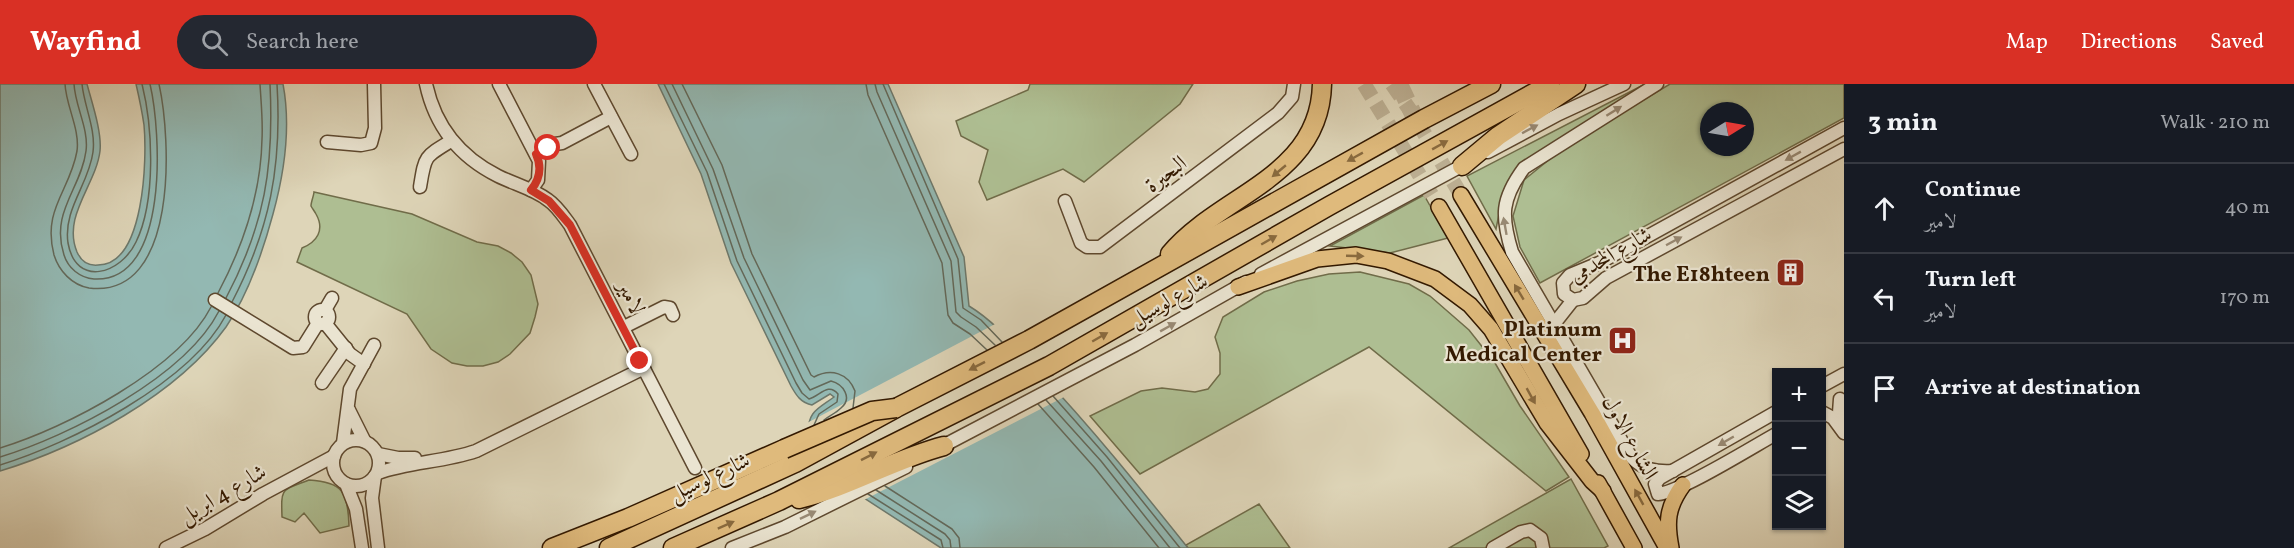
<!DOCTYPE html>
<meta charset="utf-8">
<style>
body{margin:0;font-family:Vollkorn,Amiri,serif;background:#242831;color:#f1f3f6}
.controls{position:absolute;right:18px;bottom:18px;display:grid;overflow:hidden;border-radius:0px;box-shadow:0 2px 4px #0004}
.controls button{width:54px;height:54px;display:grid;place-items:center;padding:0;border:0;border-bottom:2px solid #363941;background:#171b24;color:#f1f3f6;font:30px sans-serif}
.compass{position:absolute;left:1700px;top:18px;width:54px;height:54px;border-radius:50%;background:#171b24;box-shadow:0 2px 4px #0004;rotate:79deg}
.stop{position:absolute;width:18px;height:18px;margin:-14px;border:4px solid #d93025;border-radius:50%;background:#fff}
.stop.end{background:#d93025;border-color:#fff;box-shadow:0 2px 6px #0008}
.list{margin:0;padding:0;list-style:none}
h2{display:flex;justify-content:space-between;align-items:center;height:78px;margin:0;padding:0 24px;font-size:26px}
h2 small{font-size:20px;font-weight:400;color:#9ea1a6}
.list li{display:grid;grid-template-columns:39px 1fr auto;gap:18px;align-items:center;box-sizing:border-box;height:90px;padding:0 24px;border-top:2px solid #363941}
.list b{display:block;font-size:22px;white-space:nowrap}
.list p{margin:0;font-size:20px;white-space:nowrap;color:#9ea1a6}
.list em{font-size:20px;font-style:normal;color:#9ea1a6}
.icon{flex:none;width:33px;height:33px;fill:none;stroke:currentColor;stroke-width:2;stroke-linecap:round;stroke-linejoin:round}
.map{position:relative;flex:none;width:1844px;height:464px;overflow:hidden}
header{display:flex;align-items:center;gap:36px;box-sizing:border-box;height:84px;padding:0 30px;background:#d93025;color:#fff}
header strong{font-size:28px}
nav{display:flex;gap:33px;margin-inline-start:auto;font-size:21px}
.search{width:420px;height:54px;background:#242831;display:flex;align-items:center;gap:15px;box-sizing:border-box;padding:0 21px;border-radius:33px;color:#9ea1a6;font-size:22px}
main{display:flex}
aside{flex:1;background:#171b24}
.map>svg:first-child{display:block}
.green{fill:#aebe92;stroke:#706c49;stroke-width:1.5;fill-rule:evenodd}
.water{fill:#93b8b2;stroke:#6d786b;stroke-width:1.5}
.pier{fill:#ded5b8}
.lines{fill:none;stroke-linecap:round;stroke-linejoin:round}
.shore{stroke:#636859;stroke-width:1.5}
.major-tunnel{stroke:#bcaf93;stroke-width:15;stroke-dasharray:15 8;stroke-linecap:butt}
.highway-tunnel{stroke:#bcaf93;stroke-width:18;stroke-dasharray:18 9;stroke-linecap:butt}
.minor-casing{stroke:#5e482e;stroke-width:15}
.major-casing{stroke:#331900;stroke-width:18}
.highway-casing{stroke:#331900;stroke-width:21}
.minor{stroke:#eae4d1;stroke-width:12}
.major{stroke:#dfba7c;stroke-width:15}
.highway{stroke:#dfba7c;stroke-width:18}
.highway-bridge-casing{stroke:#331900;stroke-width:21;stroke-linecap:butt}
.highway-bridge{stroke:#dfba7c;stroke-width:18}
.oneway{fill:#988973}
.oneway2{fill:#896a3e}
.route{stroke:#d93025;stroke-width:8}
.labels{text-anchor:middle;stroke-width:4.5;stroke-linejoin:round;paint-order:stroke}
.street-label{font-size:22px;fill:#331900;stroke:#eae4d1}
.poi-label{font-size:22px;font-weight:bold;fill:#331900;stroke:#eae4d1;text-anchor:end}
</style>
<header>
<strong>Wayfind</strong>
<div class="search"><svg class="icon" aria-label="search" viewBox="0 0 24 24"><circle cx="10" cy="10" r="6"/><path d="M15 15l6 6"/></svg>Search here</div>
<nav><a>Map</a><a>Directions</a><a>Saved</a></nav>
</header>
<main>
<div class="map">
<svg width="1844" height="464" viewBox="0 0 1844 464">
<rect width="100%" height="100%" fill="#ded5b8"/>
<filter id="stains"><feTurbulence type="fractalNoise" baseFrequency=".00333" numOctaves="4"/><feColorMatrix values="0 0 0 0 .2 0 0 0 0 .09 0 0 0 0 .02 0 0 0 .5 -.17"/></filter>
<radialGradient id="worn" r=".72"><stop offset=".6" stop-color="#630" stop-opacity="0"/><stop offset="1" stop-color="#630" stop-opacity=".3"/></radialGradient>
<g class="green">
<path d="M1030,0H1193L1180,20L1084,98L1063,85L987,116L979,98L988,66L961,52L956,37L1028,6Z"/>
<path d="M1645,0H1648L1520,81L1500,125L1496,145L1467,92Z"/>
<path d="M1670,0H1844V34L1540,199L1520,163L1513,132L1524,96L1566,62ZM1709,27H1745V63H1709Z"/>
<path d="M314,108L412,130L477,158L498,162L511,169L522,178L531,191L538,220L535,233L530,249L510,270L498,278L483,282H467L452,279L431,265L407,230L297,178L302,164C317,158 325,146 316,130C315,128 312,124 311,122C311,118 314,111 314,108Z"/>
<path d="M1424,111L1448,154L1390,169L1330,162Z"/>
<path d="M1360,188L1409,200L1430,212L1469,246L1495,279L1520,322L1569,393L1546,407L1369,263L1140,390L1090,332L1141,307L1162,304L1195,308L1208,305L1220,290V269L1215,253L1223,233L1264,208L1297,197L1329,190Z"/>
<path d="M1571,395L1608,462L1604,464H1449Z"/>
<path d="M309,396C343,398 348,408 349,442L320,449L304,429L295,438L282,433C281,403 281,407 309,396Z"/>
<path d="M1259,420L1290,464H1188L1186,461Z"/>
</g>
<g class="water">
<path d="M0,0H87C92,19 102,48 100,67C96,101 62,132 77,168C81,177 88,182 98,181C145,181 147,73 144,41C142,27 139,13 136,0H283C291,42 284,90 273,130C263,167 248,211 226,243C177,311 79,363 0,387Z"/>
<path d="M658,0H888L964,173L969,222C997,239 1017,265 1039,288C1092,344 1140,404 1188,464H941L847,403L808,349C808,327 818,325 834,313L830,310L812,321C801,319 796,311 791,302L731,179L701,90Z"/>
</g>
<path class="pier" d="M997,239L1066,312L862,417L844,405L809,361L805,349V340Z"/>
<g class="lines">
<g class="shore">
<path d="M65,0C66,22 80,45 77,67C70,107 42,125 54,171C59,187 72,201 89,204C179,215 171,54 159,0"/>
<path d="M74,0C75,22 89,45 86,67C81,105 50,128 64,171C68,184 80,194 94,195C170,199 161,47 150,0"/>
<path d="M82,0C84,22 96,45 93,68C89,100 63,125 68,159C76,204 121,190 136,158C156,117 153,44 142,0"/>
<path d="M664,0L707,88L737,177L796,299L802,309L809,315C820,312 828,298 838,310L837,318L819,330L814,341"/>
<path d="M672,0L713,85L744,174L803,296L810,306L831,297C843,300 853,314 841,324C836,329 829,332 824,336"/>
<path d="M682,0L722,81L752,170L811,291L814,293C831,284 848,289 855,307L853,324"/>
<path d="M866,0L868,11L942,179L948,231L953,239L970,250L987,266"/>
<path d="M875,0L877,8L951,177L956,228L961,233L976,243L995,261"/>
<path d="M883,0L958,175L963,224L981,236L1002,258"/>
<path d="M218,209C243,162 261,109 262,55C263,37 261,18 260,0"/>
<path d="M226,214C265,140 274,83 270,0"/>
<path d="M232,218C270,145 282,82 277,0"/>
<path d="M1053,312L1107,373L1180,464"/>
<path d="M1046,316L1101,377L1170,464"/>
<path d="M1038,320L1094,383L1159,464"/>
<path d="M0,364C66,344 179,285 211,223"/>
<path d="M0,373C69,352 185,293 219,227"/>
<path d="M0,381C71,359 190,299 226,231"/>
<path d="M885,402L952,445L959,454L960,464"/>
<path d="M876,406L945,450L950,456L951,464"/>
<path d="M868,410L941,456L943,464"/>
</g>
<g class="major-tunnel">
<path d="M1364,0L1439,123"/>
<path d="M1392,0L1414,32L1461,111"/>
</g>
<path class="highway-tunnel" d="M1399,0L1414,32"/>
<defs>
<g id="minor">
<path d="M426,0C435,42 460,73 498,92C514,100 534,105 548,116C557,122 564,133 570,141L695,384"/>
<path d="M499,0L539,77L538,96L531,106"/>
<path d="M594,0L631,70"/>
<path d="M1657,0L1524,84C1501,115 1501,132 1512,168L1631,373C1643,386 1656,388 1673,387"/>
<path d="M1844,44L1599,179L1570,191L1563,199L1564,210L1573,216L1583,214L1606,194L1844,65"/>
<path d="M327,58L361,61L371,59L375,44L374,0"/>
<path d="M1488,68L1559,30L1624,0"/>
<path d="M536,70L555,60L562,59L611,33"/>
<path d="M420,103C425,72 424,73 451,57"/>
<path d="M1065,117L1081,159L1087,163H1100L1278,29L1292,13L1294,0"/>
<path d="M1261,190L1467,79"/>
<path d="M215,216L293,264L303,263L318,239"/>
<circle cx="322" cy="233" r="7"/>
<path d="M325,226L332,214"/>
<path d="M325,239L350,270L364,280"/>
<path d="M1554,240L1573,216"/>
<path d="M624,243L664,223L670,224L673,231"/>
<path d="M322,299L346,264"/>
<path d="M1822,302L1844,290"/>
<path d="M1840,315L1839,329L1844,342"/>
<path d="M349,326L364,356"/>
<path d="M1776,328L1660,394L1655,400L1658,410C1679,409 1754,362 1776,350"/>
<path d="M1822,328L1833,334L1844,349"/>
<circle cx="356" cy="379" r="23"/>
<path d="M343,359L350,305L374,261"/>
<path d="M939,364L1135,261L1246,198"/>
<path d="M378,370L398,374H415"/>
<path d="M378,389C409,378 444,378 476,367L644,284"/>
<path d="M375,392L372,414L378,464"/>
<path d="M346,400L356,425L362,464"/>
<path d="M166,464L205,445L263,410L334,372"/>
<path d="M732,464L785,443L906,383"/>
<path d="M1493,464L1521,448L1530,446L1541,454L1543,464"/>
</g>
<g id="major">
<path d="M1461,111L1592,329L1667,464"/>
<path d="M1439,123L1581,370"/>
<path d="M1238,203L1317,175L1356,171L1388,177L1435,195L1470,221L1491,245L1547,339L1592,397L1603,407"/>
<path d="M1598,399L1634,464"/>
<path d="M1671,464C1666,438 1667,423 1683,401"/>
</g>
<g id="highway">
<path d="M1462,82L1498,52L1576,0"/>
<path d="M1170,170C1220,110 1320,94 1322,0"/>
<path d="M799,415C849,403 894,375 944,362"/>
<path d="M552,464L628,434L784,365"/>
<path d="M609,464L795,379L896,324L1029,256L1424,35L1491,0"/>
<path d="M673,464L779,417L1049,282L1329,122L1550,0"/>
</g>
</defs>
<use href="#minor" class="minor-casing"/>
<use href="#major" class="major-casing"/>
<use href="#highway" class="highway-casing"/>
<use href="#minor" class="minor"/>
<use href="#major" class="major"/>
<use href="#highway" class="highway"/>
<defs>
<path id="highway-bridge" d="M784,365L872,327L896,324"/>
</defs>
<use href="#highway-bridge" class="highway-bridge-casing"/>
<use href="#highway-bridge" class="highway-bridge"/>
</g>
<defs><path id="oneway-solid" d="M-6-.8H1V-3.2L6.5 0L1 3.2V.8H-6Z" transform="scale(1.5)"/></defs>
<g class="oneway">
<use href="#oneway-solid" transform="translate(1614 27) rotate(-32)"/>
<use href="#oneway-solid" transform="translate(1530 45) rotate(-28)"/>
<use href="#oneway-solid" transform="translate(1793 72) rotate(151)"/>
<use href="#oneway-solid" transform="translate(1505 142) rotate(-100)"/>
<use href="#oneway-solid" transform="translate(1674 157) rotate(-28)"/>
<use href="#oneway-solid" transform="translate(1168 243) rotate(-29)"/>
<use href="#oneway-solid" transform="translate(1726 357) rotate(150)"/>
<use href="#oneway-solid" transform="translate(808 431) rotate(-26)"/>
</g>
<g class="oneway2">
<use href="#oneway-solid" transform="translate(1440 61) rotate(-29)"/>
<use href="#oneway-solid" transform="translate(1355 73) rotate(151)"/>
<use href="#oneway-solid" transform="translate(1279 87) rotate(140)"/>
<use href="#oneway-solid" transform="translate(1269 156) rotate(-30)"/>
<use href="#oneway-solid" transform="translate(1355 172) rotate(2)"/>
<use href="#oneway-solid" transform="translate(1519 208) rotate(-121)"/>
<use href="#oneway-solid" transform="translate(1100 253) rotate(-30)"/>
<use href="#oneway-solid" transform="translate(977 282) rotate(153)"/>
<use href="#oneway-solid" transform="translate(1531 312) rotate(61)"/>
<use href="#oneway-solid" transform="translate(869 372) rotate(-27)"/>
<use href="#oneway-solid" transform="translate(1639 413) rotate(-119)"/>
<use href="#oneway-solid" transform="translate(726 441) rotate(-24)"/>
</g>
<g class="lines">
<path class="route" d="M548,64L536,70C542,83 540,95 531,106L549,117L570,141L640,277"/>
</g>
<defs>
<symbol id="building-square" viewBox="-11 -11 22 22"><rect x="-9" y="-9" width="18" height="18" rx="4" fill="#8f2418" stroke="#eae4d1"/><path d="M-4-6H4V6H1V3H-1V6H-4ZM-2.5-4.3h1.7v1.8h-1.7ZM.8-4.3h1.7v1.8H.8ZM-2.5-1h1.7V.8h-1.7ZM.8-1h1.7V.8H.8Z" fill="#fff"/></symbol>
<symbol id="hospital-square" viewBox="-11 -11 22 22"><rect x="-9" y="-9" width="18" height="18" rx="4" fill="#8f2418" stroke="#eae4d1"/><path d="M-5-5h3v3.5h4V-5h3V5h-3V1.5h-4V5h-3Z" fill="#fff"/></symbol>
</defs>
<g fill-rule="evenodd">
<use href="#building-square" x="1774" y="172" width="33" height="33"/>
<use href="#hospital-square" x="1606" y="240" width="33" height="33"/>
</g>
<g class="labels">
<g class="street-label">
<text transform="translate(1165 89) rotate(-37)" y="8">البحيرة</text>
<text transform="translate(1610 170) rotate(-30)" y="8">شارع المجدمي</text>
<text transform="translate(632 213) rotate(63)" y="8">لامير</text>
<text transform="translate(1168 215) rotate(-29)" y="8">شارع لوسيل</text>
<text transform="translate(1631 353) rotate(61)" y="8">الشارع الاول</text>
<text transform="translate(709 392) rotate(-25)" y="8">شارع لوسيل</text>
<text transform="translate(222 409) rotate(-30)" y="8">شارع 4 ابريل</text>
</g>
<g class="poi-label">
<text x="1770" y="197">The E18hteen</text>
<text x="1602" y="252">Platinum<tspan x="1602" dy="25">Medical Center</tspan></text>
</g>
</g>
<rect width="100%" height="100%" filter="url(#stains)"/>
<rect width="100%" height="100%" fill="url(#worn)"/>
</svg>
<div class="controls">
<button>+</button>
<button>−</button>
<button><svg class="icon" aria-label="layers" viewBox="0 0 24 24"><path d="M12 4l9 5-9 5-9-5zM3 14l9 5 9-5"/></svg></button>
</div>
<svg class="compass" viewBox="-18 -18 36 36"><path d="M0-13l5 13h-10z" fill="#e53935"/><path d="M0 13l5-13h-10z" fill="#9ea1a6"/></svg>
<div class="stop" style="left:548px;top:64px"></div>
<div class="stop end" style="left:640px;top:277px"></div>
</div>
<aside>
<h2>3 min<small>Walk · 210 m</small></h2>
<ul class="list">
<li><svg class="icon" aria-label="ahead" viewBox="0 0 24 24"><path d="M12 20V5M6 11l6-6 6 6"/></svg><div><b>Continue</b><p>لامير</p></div><em>40 m</em></li>
<li><svg class="icon" aria-label="left" viewBox="0 0 24 24"><path d="M17 20v-9H6M10 6l-5 5 5 5"/></svg><div><b>Turn left</b><p>لامير</p></div><em>170 m</em></li>
<li><svg class="icon" aria-label="arrive" viewBox="0 0 24 24"><path d="M6 21V4h12l-3 4 3 4H6"/></svg><div><b>Arrive at destination</b></div></li>
</ul>
</aside>
</main>
